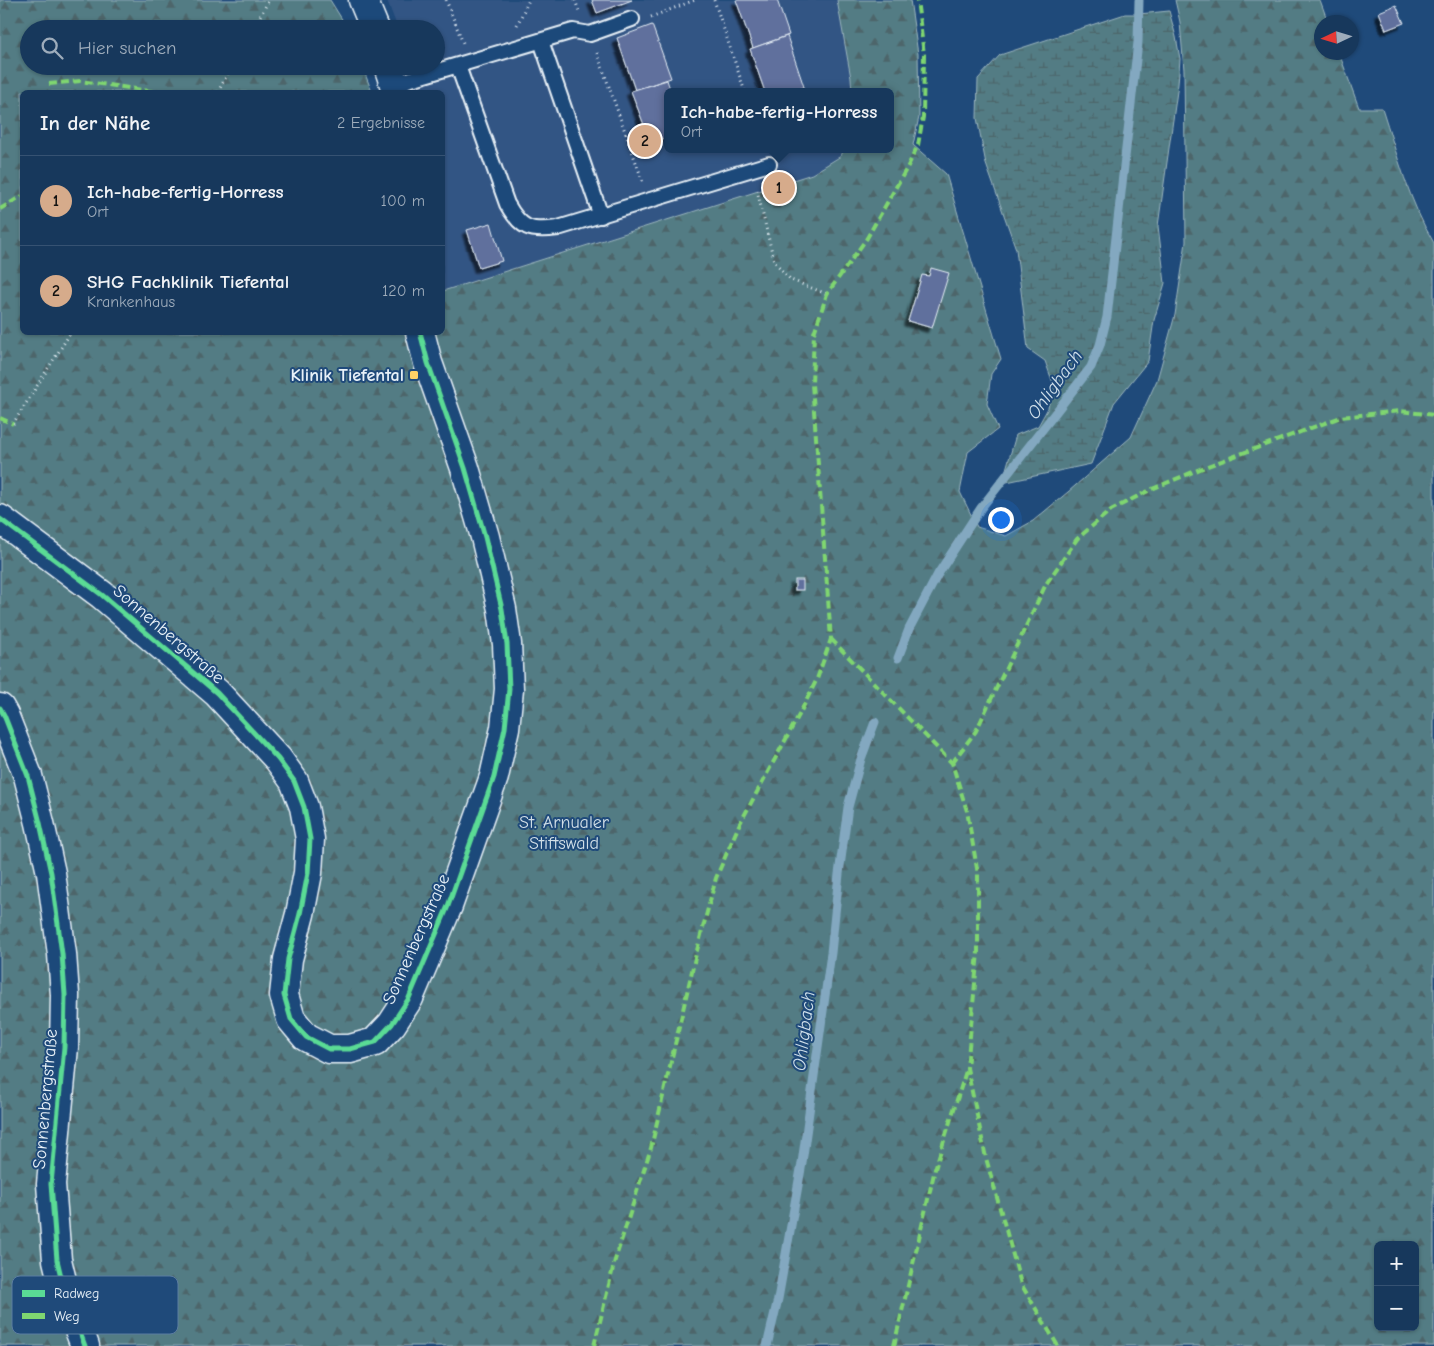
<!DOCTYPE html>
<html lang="de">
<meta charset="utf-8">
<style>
body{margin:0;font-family:"Comic Neue",sans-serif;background:#203f62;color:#f1f3f6}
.controls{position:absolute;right:15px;bottom:15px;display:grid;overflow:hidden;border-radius:8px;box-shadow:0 1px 4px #0004}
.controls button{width:45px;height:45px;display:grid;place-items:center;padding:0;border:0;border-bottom:1px solid #365272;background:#17385c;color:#f1f3f6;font:25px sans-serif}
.compass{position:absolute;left:1314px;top:15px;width:45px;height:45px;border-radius:50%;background:#17385c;box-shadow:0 1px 4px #0004;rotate:266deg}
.you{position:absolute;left:1000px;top:519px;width:18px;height:18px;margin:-12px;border:4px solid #fff;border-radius:50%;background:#1a73e8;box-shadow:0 0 0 8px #1a73e833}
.badge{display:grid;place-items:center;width:32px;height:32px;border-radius:50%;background:#d6ab8b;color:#111;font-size:16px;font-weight:700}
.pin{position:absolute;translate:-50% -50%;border:2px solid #fff;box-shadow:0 1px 5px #0006}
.popup{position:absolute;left:664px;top:88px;width:230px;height:65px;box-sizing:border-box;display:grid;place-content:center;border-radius:8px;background:#17385c;filter:drop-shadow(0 1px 4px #0005);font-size:16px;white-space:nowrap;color:#9eacbb}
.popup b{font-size:19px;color:#f1f3f6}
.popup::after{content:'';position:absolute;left:50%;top:100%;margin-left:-10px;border:10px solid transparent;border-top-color:#17385c}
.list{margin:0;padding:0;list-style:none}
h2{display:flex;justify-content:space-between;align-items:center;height:65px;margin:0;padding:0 20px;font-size:21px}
h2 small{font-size:16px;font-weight:400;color:#9eacbb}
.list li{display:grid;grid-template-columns:32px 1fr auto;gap:15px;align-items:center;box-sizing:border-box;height:90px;padding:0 20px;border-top:1px solid #365272}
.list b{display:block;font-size:19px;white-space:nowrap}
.list p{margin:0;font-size:16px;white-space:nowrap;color:#9eacbb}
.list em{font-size:16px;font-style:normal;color:#9eacbb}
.icon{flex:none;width:28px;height:28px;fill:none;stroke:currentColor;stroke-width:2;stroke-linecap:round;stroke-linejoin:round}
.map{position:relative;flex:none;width:1434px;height:1346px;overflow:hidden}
.search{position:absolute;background:#17385c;box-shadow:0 1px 4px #0004;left:20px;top:20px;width:425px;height:55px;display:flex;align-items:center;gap:12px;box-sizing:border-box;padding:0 18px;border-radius:28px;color:#9eacbb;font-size:19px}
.panel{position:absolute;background:#17385c;box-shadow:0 1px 4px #0004;left:20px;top:90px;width:425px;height:245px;border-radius:8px}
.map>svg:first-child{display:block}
.built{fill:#335584}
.forest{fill:url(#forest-firs);stroke:#9db6be;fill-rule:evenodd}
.wetland{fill:url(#wetland-marsh);stroke:#9db6be}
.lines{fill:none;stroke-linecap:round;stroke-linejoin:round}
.stream{stroke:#83a8c0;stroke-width:9}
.building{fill:#616f9d;stroke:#e8f1f8;filter:url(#shadow)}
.service-casing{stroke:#e8f1f8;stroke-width:18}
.minor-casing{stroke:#e8f1f8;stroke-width:31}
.path{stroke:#e8f1f8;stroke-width:3;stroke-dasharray:1 4;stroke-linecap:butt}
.service{stroke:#1f4a7a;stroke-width:14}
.minor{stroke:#1f4a7a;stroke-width:28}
.quiet{stroke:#7fd670;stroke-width:4;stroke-dasharray:8 4;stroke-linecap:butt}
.cycleway-casing{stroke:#1f4a7a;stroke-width:8}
.cycleway{stroke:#5adb95;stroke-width:5}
.poi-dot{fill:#ffd166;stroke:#1f4a7a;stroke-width:2}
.labels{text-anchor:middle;stroke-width:4;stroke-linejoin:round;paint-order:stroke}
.poi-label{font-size:18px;font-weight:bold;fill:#e8f1f8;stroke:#1f4a7a;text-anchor:end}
.street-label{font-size:18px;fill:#e8f1f8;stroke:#1f4a7a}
.park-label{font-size:18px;fill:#d2dfe7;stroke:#1f4a7a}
.water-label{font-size:19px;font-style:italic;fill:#cfdfea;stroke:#1f4a7a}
.key{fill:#1f4a7a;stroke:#5b7ca0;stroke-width:1}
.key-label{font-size:14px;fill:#e8f1f8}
</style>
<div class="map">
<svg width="1434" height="1346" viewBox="0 0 1434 1346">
<defs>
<pattern id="forest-firs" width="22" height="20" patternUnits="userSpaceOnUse" patternTransform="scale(1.25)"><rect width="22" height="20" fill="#527c84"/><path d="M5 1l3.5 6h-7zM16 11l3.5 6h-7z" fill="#4d656a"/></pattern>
<pattern id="wetland-marsh" width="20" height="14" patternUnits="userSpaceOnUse" patternTransform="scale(1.25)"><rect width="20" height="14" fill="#527c84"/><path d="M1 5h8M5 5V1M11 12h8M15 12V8" fill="none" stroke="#4d656a"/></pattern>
<filter id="shadow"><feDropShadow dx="-4.5" dy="4.5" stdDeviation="1" flood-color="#0009"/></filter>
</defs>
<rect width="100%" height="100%" fill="#1f4a7a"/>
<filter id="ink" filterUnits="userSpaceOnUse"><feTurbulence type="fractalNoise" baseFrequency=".02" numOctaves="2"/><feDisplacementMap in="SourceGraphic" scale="10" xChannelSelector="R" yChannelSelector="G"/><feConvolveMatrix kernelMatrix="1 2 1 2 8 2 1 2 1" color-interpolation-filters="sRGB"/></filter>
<g filter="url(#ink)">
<path class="built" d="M387,0H837L851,78L852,92H668V149H844L841,156L812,174L443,291L442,92H414L409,66H436V29H398Z"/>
<path class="forest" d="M0,0H330L348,29H29V66H362L372,92H22V332H442L443,291L812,174L841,156L844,149H890V92H852L851,78L837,0H910L918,54L919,117L913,145L946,174L1001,359L991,374L987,404L998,429L968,452L960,492L977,527L1006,536L1033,521L1068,492L1131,437L1157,380L1175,315L1186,242L1184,70L1180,22L1175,0H1320L1328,22H1322V52L1339,53L1359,108H1382C1397,154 1409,202 1434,243V1346H0ZM1378,1245H1415V1327H1378Z"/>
<path class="wetland" d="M1169,11L1176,37L1180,59L1178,84L1158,226L1165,283L1154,320L1148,361L1114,403L1091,464L1002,483L1016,435L1038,426L1048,408L1053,383L1045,361L1028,349L1016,249L986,164L977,118L978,79L1000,55L1125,14H1139Z"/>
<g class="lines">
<g class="stream">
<path d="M898,658L909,629L938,574L981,508L1091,367L1100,345L1107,317L1138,42L1139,0"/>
<path d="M767,1346L778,1299L802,1163L831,953L839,874L848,807L861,759L875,722"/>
</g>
</g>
<g class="building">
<path d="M592,0H632L597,13Z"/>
<path d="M736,0H777L789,35L753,48Z"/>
<path d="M1396,5L1404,23L1386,30L1379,12Z"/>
<path d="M652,25L671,78L635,90L617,38Z"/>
<path d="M787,36L804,87L792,92H765L750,49Z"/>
<path d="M667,80L671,92H668V137L651,143L631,91Z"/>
<path d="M491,223L502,261L479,268L467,230Z"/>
<path d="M931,268L949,273L932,328L908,321L922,275L929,276Z"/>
<rect x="795" y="580" width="8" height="10"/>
</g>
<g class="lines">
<defs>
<g id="service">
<path d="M541,41L601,216"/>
<path d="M458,66L507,204C521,229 530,232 558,228L769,164"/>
<path d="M394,84L573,31L590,34L632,19"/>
</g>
<g id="minor">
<path d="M363,0L375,29"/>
<path d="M388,66L394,84L395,92"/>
<path d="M0,519L102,595L217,693L278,759L294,781L304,807L310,839L308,873L300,914L288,959L284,995L291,1019L306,1037L329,1049H350L375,1042L392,1024L409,998L448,906L494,777L505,728L509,689L507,644L502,609L485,537L465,468L428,363L420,332"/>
<path d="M0,708L4,715L28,776L40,823L51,873L62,954L65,995L64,1047L51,1184L57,1260L64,1289L85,1346"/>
</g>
</defs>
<use href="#service" class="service-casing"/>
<use href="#minor" class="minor-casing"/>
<g class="path">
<path d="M446,0L463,43"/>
<path d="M575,0L579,11"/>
<path d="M714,0L745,92"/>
<path d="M651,17L695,0"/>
<path d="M517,25L529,0"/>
<path d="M253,29L269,0"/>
<path d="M597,53L643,182"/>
<path d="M218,92L232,66"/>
<path d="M757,190L774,261L791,280L827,294"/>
<path d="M13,424L71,332"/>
</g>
<use href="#service" class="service"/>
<use href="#minor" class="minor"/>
<g class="quiet">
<path d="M49,84L80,81L157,92"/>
<path d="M0,209L22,196"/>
<path d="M0,418L13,424"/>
<path d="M831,639L952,763L967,811L978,874V952L967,1068L986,1158L1021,1284L1058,1346"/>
<path d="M952,763L976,731L1046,584L1077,539L1111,510L1152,489L1205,467L1341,417L1400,411L1434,415"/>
<path d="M594,1346L615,1260L651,1148L695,958L716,878L739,825L799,715L817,679L831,639L812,384L814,333L827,294L867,238L908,166L918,145L923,117L924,54L917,0"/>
<path d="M894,1346L935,1169L967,1068"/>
</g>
<defs>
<g id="cycleway">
<path d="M0,519L102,595L217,693L278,759L294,781L304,807L310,839L308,873L300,914L288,959L284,995L291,1019L306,1037L329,1049H350L375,1042L392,1024L409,998L448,906L494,777L505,728L509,689L507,644L502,609L485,537L465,468L428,363L420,332"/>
<path d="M0,708L4,715L28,776L40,823L51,873L62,954L65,995L64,1047L51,1184L57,1260L64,1289L85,1346"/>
</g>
</defs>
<use href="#cycleway" class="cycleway-casing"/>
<use href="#cycleway" class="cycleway"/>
</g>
</g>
<rect class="poi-dot" x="409" y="370" width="10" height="10" rx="2.5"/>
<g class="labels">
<g class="poi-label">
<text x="404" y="381">Klinik Tiefental</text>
</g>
<g class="street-label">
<text transform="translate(169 634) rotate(41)" y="6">Sonnenbergstraße</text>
<text transform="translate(416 939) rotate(-66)" y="6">Sonnenbergstraße</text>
<text transform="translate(45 1099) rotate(-85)" y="6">Sonnenbergstraße</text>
</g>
<g class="park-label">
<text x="564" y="828">St. Arnualer<tspan x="564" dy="21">Stiftswald</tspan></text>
</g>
<g class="water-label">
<text transform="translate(1054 384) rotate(-54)" y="7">Ohligbach</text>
<text transform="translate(803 1031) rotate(-83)" y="7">Ohligbach</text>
</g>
</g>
<rect x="12" y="1276" width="166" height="58" rx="8" class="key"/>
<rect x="22" y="1290" width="23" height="7" fill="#5adb95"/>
<rect x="22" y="1313" width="23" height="6" fill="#7fd670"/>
<g class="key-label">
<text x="54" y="1298">Radweg</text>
<text x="54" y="1321">Weg</text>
</g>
</svg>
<div class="controls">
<button>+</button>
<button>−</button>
</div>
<svg class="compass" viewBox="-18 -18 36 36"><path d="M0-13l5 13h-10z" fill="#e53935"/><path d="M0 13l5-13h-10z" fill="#9eacbb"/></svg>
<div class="you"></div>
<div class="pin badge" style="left:779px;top:188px">1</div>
<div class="popup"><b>Ich-habe-fertig-Horress</b>Ort</div>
<div class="pin badge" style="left:645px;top:141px">2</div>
<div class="search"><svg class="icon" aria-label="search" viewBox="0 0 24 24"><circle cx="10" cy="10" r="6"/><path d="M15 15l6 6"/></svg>Hier suchen</div>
<section class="panel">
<h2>In der Nähe<small>2 Ergebnisse</small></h2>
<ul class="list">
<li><span class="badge">1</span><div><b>Ich-habe-fertig-Horress</b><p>Ort</p></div><em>100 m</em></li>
<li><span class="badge">2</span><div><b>SHG Fachklinik Tiefental</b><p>Krankenhaus</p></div><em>120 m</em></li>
</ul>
</section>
</div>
